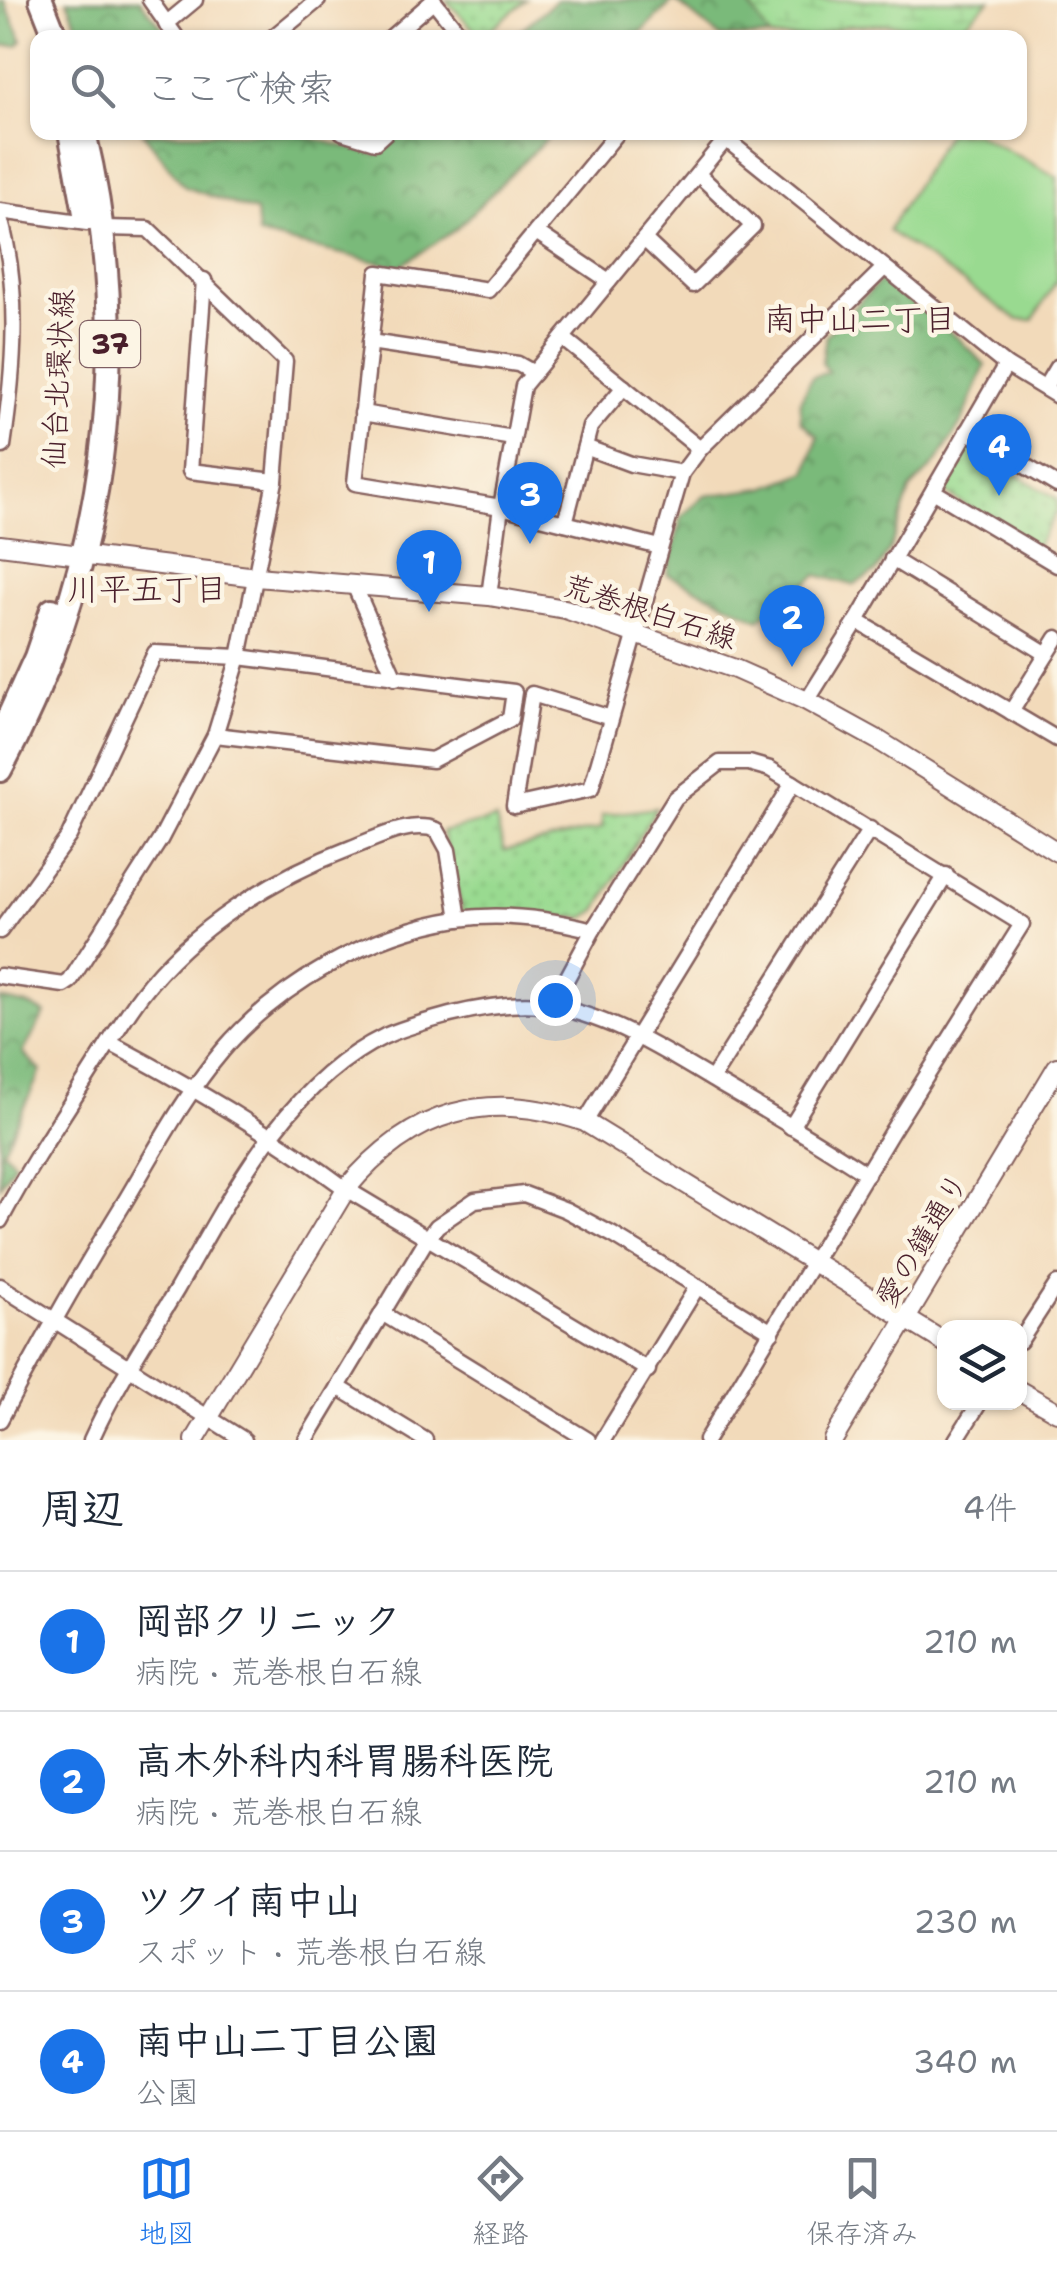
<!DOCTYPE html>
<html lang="ja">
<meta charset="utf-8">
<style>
body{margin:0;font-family:"Shantell Sans","Klee One",sans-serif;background:#f2f2f3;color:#1f2937}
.controls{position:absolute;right:30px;bottom:30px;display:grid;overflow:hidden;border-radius:20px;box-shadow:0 2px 8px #0004}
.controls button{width:90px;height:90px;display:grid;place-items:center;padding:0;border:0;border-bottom:2px solid #e0e1e3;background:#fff;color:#1f2937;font:50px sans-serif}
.you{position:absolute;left:555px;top:1000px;width:35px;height:35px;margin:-25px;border:8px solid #fff;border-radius:50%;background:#1a73e8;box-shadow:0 0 0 15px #1a73e833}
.badge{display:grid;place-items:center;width:65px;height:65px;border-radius:50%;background:#1a73e8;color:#fff;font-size:32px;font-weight:700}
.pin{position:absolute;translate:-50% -82px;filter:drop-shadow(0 2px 5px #0008)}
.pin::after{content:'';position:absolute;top:52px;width:35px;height:30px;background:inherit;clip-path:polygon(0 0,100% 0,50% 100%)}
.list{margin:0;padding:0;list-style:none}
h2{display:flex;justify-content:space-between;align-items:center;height:130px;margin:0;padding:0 40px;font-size:42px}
h2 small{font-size:32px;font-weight:400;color:#747a83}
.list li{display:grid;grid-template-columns:65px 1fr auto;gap:30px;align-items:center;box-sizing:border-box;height:140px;padding:0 40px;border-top:2px solid #e0e1e3}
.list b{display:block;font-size:38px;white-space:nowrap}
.list p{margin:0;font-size:32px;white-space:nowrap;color:#747a83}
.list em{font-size:32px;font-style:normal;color:#747a83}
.icon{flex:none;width:55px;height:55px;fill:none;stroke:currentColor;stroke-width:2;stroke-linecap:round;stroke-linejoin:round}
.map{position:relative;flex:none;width:1057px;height:1440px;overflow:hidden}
.search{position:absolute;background:#fff;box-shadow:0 2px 8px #0004;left:30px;right:30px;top:30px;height:110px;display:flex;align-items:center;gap:25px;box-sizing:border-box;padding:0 35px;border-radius:20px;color:#747a83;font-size:38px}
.sheet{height:690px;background:#fff}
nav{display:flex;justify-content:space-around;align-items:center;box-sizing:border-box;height:140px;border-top:2px solid #e0e1e3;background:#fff;font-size:28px;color:#747a83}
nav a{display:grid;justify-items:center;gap:5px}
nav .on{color:#1a73e8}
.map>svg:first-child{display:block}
.grass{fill:url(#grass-dots);stroke:#727c5e;stroke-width:2.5}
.forest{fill:url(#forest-crowns);stroke:#626c52;stroke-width:2.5}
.wetland{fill:url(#wetland-marsh);stroke:#727c5e;stroke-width:2.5}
.pitch{fill:#99da90;stroke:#727c5e;stroke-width:2.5}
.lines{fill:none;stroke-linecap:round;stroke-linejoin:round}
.minor-casing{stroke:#85605d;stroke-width:19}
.tertiary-casing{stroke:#85605d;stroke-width:22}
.primary-casing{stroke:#85605d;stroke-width:28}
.minor{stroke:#fff;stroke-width:14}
.tertiary{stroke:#fff;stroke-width:18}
.primary{stroke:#fff;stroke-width:22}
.labels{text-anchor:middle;stroke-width:9;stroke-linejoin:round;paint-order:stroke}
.shield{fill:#fcf5e5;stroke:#7f5f63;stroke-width:2.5}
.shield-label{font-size:28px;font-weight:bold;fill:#4a1f2b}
.street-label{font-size:30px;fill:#4a1f2b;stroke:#fcf5e5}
.neighbourhood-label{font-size:32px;fill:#4a1f2b;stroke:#fcf5e5}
</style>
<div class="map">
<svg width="1057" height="1440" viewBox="0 0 1057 1440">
<defs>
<pattern id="grass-dots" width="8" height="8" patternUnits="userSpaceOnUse" patternTransform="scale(2.5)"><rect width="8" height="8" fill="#99da90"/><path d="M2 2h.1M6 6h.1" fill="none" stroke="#85bb7c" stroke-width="1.8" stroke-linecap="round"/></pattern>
<pattern id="forest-crowns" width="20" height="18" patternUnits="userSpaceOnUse" patternTransform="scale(2.5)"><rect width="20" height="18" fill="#7aba7a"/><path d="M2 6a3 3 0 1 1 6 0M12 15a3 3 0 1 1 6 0" fill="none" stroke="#669764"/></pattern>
<pattern id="wetland-marsh" width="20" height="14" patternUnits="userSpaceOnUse" patternTransform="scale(2.5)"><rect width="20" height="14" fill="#99da90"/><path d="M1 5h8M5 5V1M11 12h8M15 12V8" fill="none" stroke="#85bb7c"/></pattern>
</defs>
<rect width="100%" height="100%" fill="#fcf5e5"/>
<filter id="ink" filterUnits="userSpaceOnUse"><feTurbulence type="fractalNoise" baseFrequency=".01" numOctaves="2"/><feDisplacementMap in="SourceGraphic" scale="20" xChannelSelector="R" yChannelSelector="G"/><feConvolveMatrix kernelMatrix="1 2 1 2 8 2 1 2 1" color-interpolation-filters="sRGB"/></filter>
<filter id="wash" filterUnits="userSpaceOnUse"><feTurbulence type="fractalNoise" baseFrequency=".0048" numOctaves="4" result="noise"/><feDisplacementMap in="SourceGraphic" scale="40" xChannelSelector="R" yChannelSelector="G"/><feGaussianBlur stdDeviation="2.25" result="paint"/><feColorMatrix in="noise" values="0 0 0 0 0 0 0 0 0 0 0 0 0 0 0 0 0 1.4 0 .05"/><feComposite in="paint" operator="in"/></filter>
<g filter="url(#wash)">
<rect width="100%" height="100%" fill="#f2daba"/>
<g class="grass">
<path d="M446,0H526L481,37Z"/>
<path d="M969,446L1057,499V511L1035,549L938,488L960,451Z"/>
<path d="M656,808L597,910L584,918L463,913L442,832L496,819L504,851L602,828V815Z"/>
</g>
<g class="forest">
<path d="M0,0H4L22,40L18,45L0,46Z"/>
<path d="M67,0H140L170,37H82Z"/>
<path d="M557,0H746L770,37H720L674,0L637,37L511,38Z"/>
<path d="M143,133H292L378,155L403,133H552L455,230L399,267L258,235L256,212L185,187Z"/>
<path d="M881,280L958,338L985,365L963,420L937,462L910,490L890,549L876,572L853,585L817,575L759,619L667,574L682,516L705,496L764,488L807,472L818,436L801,421L800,401L812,377L829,372L822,363L826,335Z"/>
<path d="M0,999L28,1005L45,1013L23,1053L41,1071L3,1151L15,1162L0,1186Z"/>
</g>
<path class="wetland" d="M747,0H990L955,33L891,24L846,26L813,37L770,38Z"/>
<path class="pitch" d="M947,133H975L1057,177V280L1033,320H1018L888,231Z"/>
</g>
<g filter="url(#ink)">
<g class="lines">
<defs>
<g id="minor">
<path d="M150,0L177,38"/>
<path d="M433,0L463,38"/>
<path d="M166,24L195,0"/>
<path d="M272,38L318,0"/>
<path d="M390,38L434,0"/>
<path d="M342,132L375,142L386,132"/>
<path d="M618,132L488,290L378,273L355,483L501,507L660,547"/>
<path d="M717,132L1006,365L1057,396"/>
<path d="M0,211L87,223"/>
<path d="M0,218C21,291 14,372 3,446L0,445"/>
<path d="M536,232L609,281"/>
<path d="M644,239L693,285L753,226L698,174"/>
<path d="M204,280L190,471L275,481"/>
<path d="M563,338L700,449"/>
<path d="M370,342L518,364L534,373"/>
<path d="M1045,387L1057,367"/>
<path d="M362,413L513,438"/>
<path d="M967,431L1057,485"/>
<path d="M585,447L631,464L682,473"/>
<path d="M933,491L1057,565"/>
<path d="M565,523L590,427L624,387"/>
<path d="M892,559L1047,654"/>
<path d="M355,587L395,678"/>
<path d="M489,596L501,507L523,386L726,139"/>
<path d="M857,621L1057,739"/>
<path d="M807,701L857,621L1006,365"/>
<path d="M1011,712L1057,638"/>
<path d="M611,718L532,694L514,806L591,789L682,473L700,449L884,268"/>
<path d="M0,931L69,836L155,653L239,657L514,692L510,719L432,760L215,735"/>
<path d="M0,976L64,985L70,981L160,840L215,735L239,657L275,481L285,361L148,229L103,228"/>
<path d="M552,1006L593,930L675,798L720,763H749L770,769L1022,924L892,1131L706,1440"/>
<path d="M110,1043C191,1086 272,1134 346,1189L648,1370"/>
<path d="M712,1079L870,829"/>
<path d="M585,1122L793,783"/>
<path d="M791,1127L946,875"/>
<path d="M0,1221C25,1174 54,1129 83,1084C102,1055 120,1023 141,995C192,928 272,878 351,848C377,838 410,820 437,830L448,850L459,919"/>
<path d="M0,1286L244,1440"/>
<path d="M382,1313L588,1440"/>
<path d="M1020,1341L1057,1284"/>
<path d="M338,1387L425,1440"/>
<path d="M0,1420C39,1346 80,1274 124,1203C155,1151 184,1096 223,1050C279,984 372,932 458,919C502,913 550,919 593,930"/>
<path d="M91,1440C115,1387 147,1339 177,1289C230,1197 285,1084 385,1036C405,1027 428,1021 450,1015C482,1007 522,1000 555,1007C613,1018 668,1053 718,1083C768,1112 818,1142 867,1174"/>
<path d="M306,1440L425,1242L437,1226L475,1200L524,1194L566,1210L613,1235L772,1332"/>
<path d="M603,1440L697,1287"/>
<path d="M956,1440L980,1402"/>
</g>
<g id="tertiary">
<path d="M0,545L256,577L489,596L565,609L735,669L807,701L878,740L1057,852"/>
<path d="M1020,1391L1057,1412"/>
<path d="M195,1440L346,1189C412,1109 487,1089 585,1122L944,1342"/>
<path d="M833,1440L1057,1067"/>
</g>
<g id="primary">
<path d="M41,0L56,38"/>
<path d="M71,137L85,213"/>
<path d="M0,736L36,657L52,610"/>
<path d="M0,770C105,574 136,349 84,132"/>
</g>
</defs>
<use href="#minor" class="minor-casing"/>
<use href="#tertiary" class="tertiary-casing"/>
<use href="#primary" class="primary-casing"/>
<use href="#minor" class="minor"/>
<use href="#tertiary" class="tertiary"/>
<use href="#primary" class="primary"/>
</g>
</g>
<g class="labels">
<rect class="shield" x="80" y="321" width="60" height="46" rx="8"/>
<g class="shield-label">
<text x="110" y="354">37</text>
</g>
<g class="street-label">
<text transform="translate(58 379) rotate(-87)" y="10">仙台北環状線</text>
<text transform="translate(650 612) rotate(18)" y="10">荒巻根白石線</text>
<text transform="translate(922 1240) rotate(-59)" y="10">愛の鐘通り</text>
</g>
<g class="neighbourhood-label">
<text x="860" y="330">南中山二丁目</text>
<text x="147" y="600">川平五丁目</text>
</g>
</g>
</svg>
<div class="controls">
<button><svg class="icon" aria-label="layers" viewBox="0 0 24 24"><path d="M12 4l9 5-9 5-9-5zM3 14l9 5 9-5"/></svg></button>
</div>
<div class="you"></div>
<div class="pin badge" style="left:429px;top:612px">1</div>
<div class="pin badge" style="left:792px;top:667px">2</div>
<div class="pin badge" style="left:530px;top:544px">3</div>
<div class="pin badge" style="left:999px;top:496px">4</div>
<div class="search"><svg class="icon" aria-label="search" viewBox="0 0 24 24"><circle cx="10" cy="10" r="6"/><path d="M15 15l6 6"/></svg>ここで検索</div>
</div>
<section class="sheet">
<h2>周辺<small>4件</small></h2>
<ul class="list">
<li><span class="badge">1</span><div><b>岡部クリニック</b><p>病院 · 荒巻根白石線</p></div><em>210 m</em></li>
<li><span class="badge">2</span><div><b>高木外科内科胃腸科医院</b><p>病院 · 荒巻根白石線</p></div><em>210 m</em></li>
<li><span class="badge">3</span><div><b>ツクイ南中山</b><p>スポット · 荒巻根白石線</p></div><em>230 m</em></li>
<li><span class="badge">4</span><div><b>南中山二丁目公園</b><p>公園</p></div><em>340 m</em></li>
</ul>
</section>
<nav>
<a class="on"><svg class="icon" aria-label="map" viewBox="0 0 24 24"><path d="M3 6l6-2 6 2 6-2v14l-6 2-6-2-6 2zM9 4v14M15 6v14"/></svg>地図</a>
<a><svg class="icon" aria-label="directions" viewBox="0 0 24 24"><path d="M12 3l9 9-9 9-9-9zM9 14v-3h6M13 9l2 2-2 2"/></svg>経路</a>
<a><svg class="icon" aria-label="saved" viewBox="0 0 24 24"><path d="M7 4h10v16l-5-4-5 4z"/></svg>保存済み</a>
</nav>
